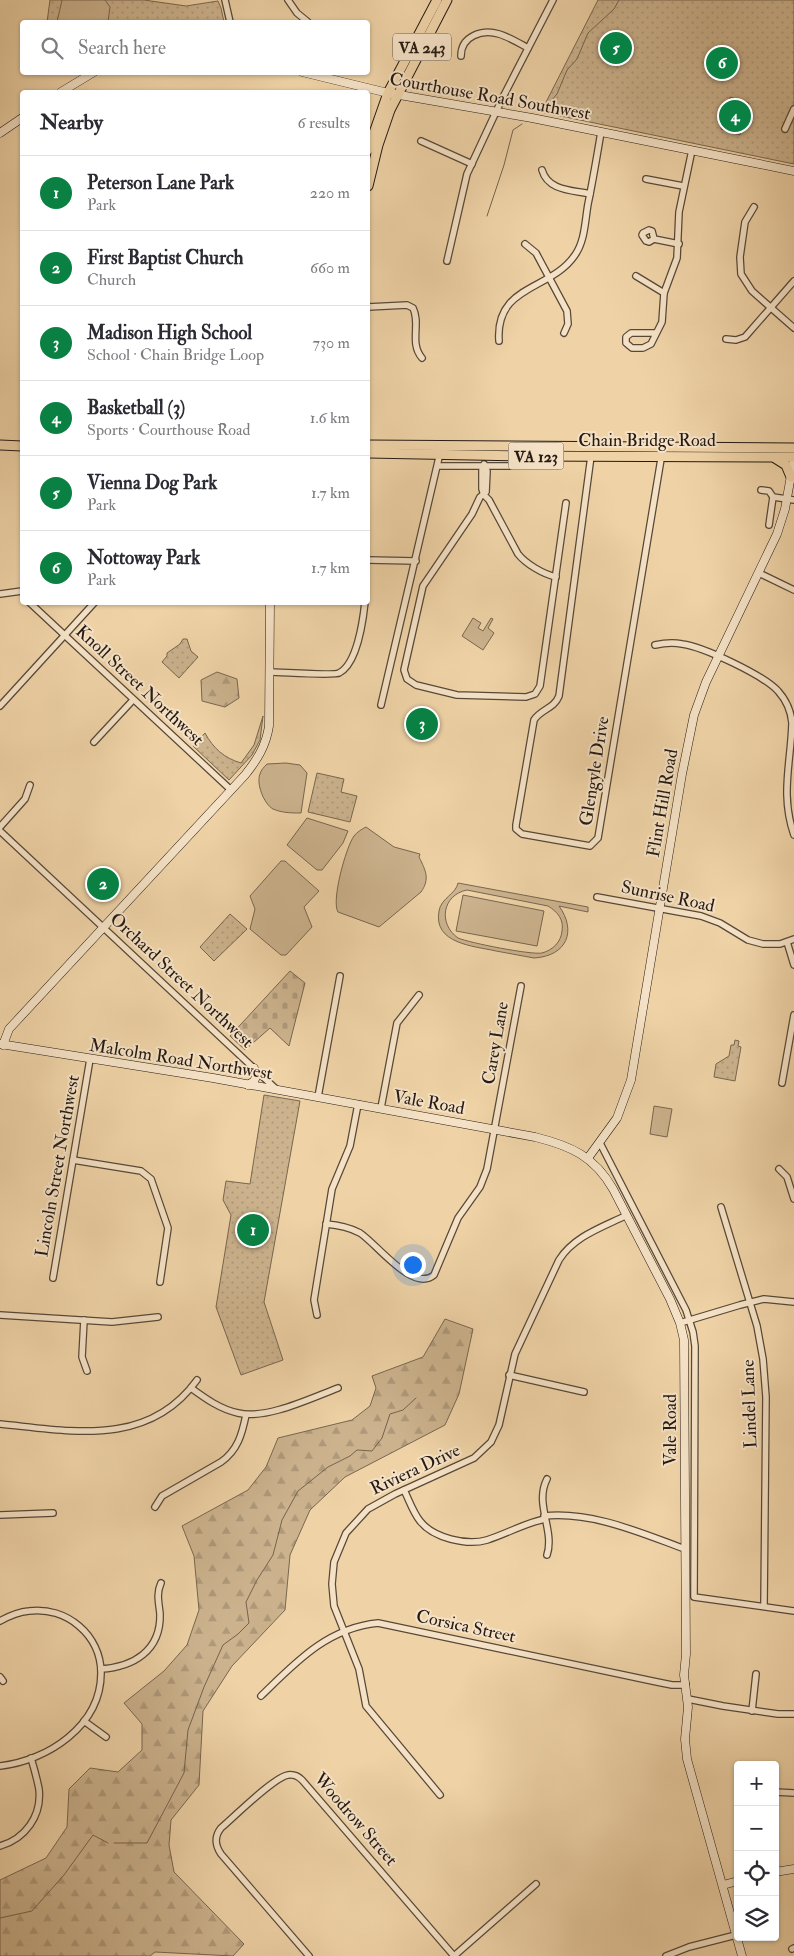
<!DOCTYPE html>
<meta charset="utf-8">
<style>
body{margin:0;font-family:"IM FELL Double Pica",serif;background:#f2f2f3;color:#2b2b33}
.controls{position:absolute;right:15px;bottom:15px;display:grid;overflow:hidden;border-radius:5px;box-shadow:0 1px 4px #0004}
.controls button{width:45px;height:45px;display:grid;place-items:center;padding:0;border:0;border-bottom:1px solid #e1e1e2;background:#fff;color:#2b2b33;font:25px sans-serif}
.you{position:absolute;left:412px;top:1264px;width:18px;height:18px;margin:-12px;border:4px solid #fff;border-radius:50%;background:#1a73e8;box-shadow:0 0 0 8px #1a73e833}
.badge{display:grid;place-items:center;width:32px;height:32px;border-radius:50%;background:#0b8043;color:#fff;font-size:16px;font-weight:700}
.pin{position:absolute;translate:-50% -50%;border:2px solid #fff;box-shadow:0 1px 5px #0006}
.list{margin:0;padding:0;list-style:none}
h2{display:flex;justify-content:space-between;align-items:center;height:65px;margin:0;padding:0 20px;font-size:21px}
h2 small{font-size:16px;font-weight:400;color:#7c7c81}
.list li{display:grid;grid-template-columns:32px 1fr auto;gap:15px;align-items:center;box-sizing:border-box;height:75px;padding:0 20px;border-top:1px solid #e1e1e2}
.list b{display:block;font-size:19px;white-space:nowrap}
.list p{margin:0;font-size:16px;white-space:nowrap;color:#7c7c81}
.list em{font-size:16px;font-style:normal;color:#7c7c81}
.icon{flex:none;width:28px;height:28px;fill:none;stroke:currentColor;stroke-width:2;stroke-linecap:round;stroke-linejoin:round}
.map{position:relative;flex:none;width:794px;height:1956px;overflow:hidden}
.search{position:absolute;background:#fff;box-shadow:0 1px 4px #0004;left:20px;top:20px;width:350px;height:55px;display:flex;align-items:center;gap:12px;box-sizing:border-box;padding:0 18px;border-radius:5px;color:#7c7c81;font-size:19px}
.panel{position:absolute;background:#fff;box-shadow:0 1px 4px #0004;left:20px;top:90px;width:350px;height:515px;border-radius:5px}
.map>svg:first-child{display:block}
.forest{fill:url(#forest-firs);stroke:#786650}
.cemetery{fill:url(#cemetery-stones);stroke:#786650}
.park{fill:url(#park-dots);stroke:#786650}
.pitch{fill:#ccb38e;stroke:#786650;fill-rule:evenodd}
.lines{fill:none;stroke-linecap:round;stroke-linejoin:round}
.stream{stroke:#74634e;stroke-width:1}
.street-casing{stroke:#574838;stroke-width:8}
.secondary-casing{stroke:#241913;stroke-width:9}
.primary-casing{stroke:#241913;stroke-width:11}
.street{stroke:#f5e2c6;stroke-width:5.5}
.secondary{stroke:#f5e2c6;stroke-width:8}
.primary{stroke:#efd3a7;stroke-width:9}
.labels{text-anchor:middle;stroke-width:4;stroke-linejoin:round;paint-order:stroke}
.shield{fill:#f5e2c6;stroke:#635549;stroke-width:1}
.shield-label{font-size:16px;font-weight:bold;fill:#241913}
.street-label{font-size:18px;fill:#241913;stroke:#f5e2c6}
</style>
<div class="map">
<svg width="794" height="1956" viewBox="0 0 794 1956">
<defs>
<pattern id="forest-firs" width="22" height="20" patternUnits="userSpaceOnUse" patternTransform="scale(1.25)"><rect width="22" height="20" fill="#ccb38e"/><path d="M5 1l3.5 6h-7zM16 11l3.5 6h-7z" fill="#af997a"/></pattern>
<pattern id="cemetery-stones" width="16" height="16" patternUnits="userSpaceOnUse" patternTransform="scale(1.25)"><rect width="16" height="16" fill="#ccb38e"/><path d="M2 7V4a2 2 0 0 1 4 0v3zM10 15v-3a2 2 0 0 1 4 0v3z" fill="#af997a"/></pattern>
<pattern id="park-dots" width="8" height="8" patternUnits="userSpaceOnUse" patternTransform="scale(1.25)"><rect width="8" height="8" fill="#ccb38e"/><path d="M2 2h.1M6 6h.1" fill="none" stroke="#af997a" stroke-width="1.8" stroke-linecap="round"/></pattern>
</defs>
<rect width="100%" height="100%" fill="#efd3a7"/>
<filter id="stains"><feTurbulence type="fractalNoise" baseFrequency=".004" numOctaves="4"/><feColorMatrix values="0 0 0 0 .2 0 0 0 0 .09 0 0 0 0 .02 0 0 0 .5 -.17"/></filter>
<radialGradient id="worn" r=".72"><stop offset=".6" stop-color="#630" stop-opacity="0"/><stop offset="1" stop-color="#630" stop-opacity=".3"/></radialGradient>
<g class="forest">
<path d="M217,672L237,679L239,698L225,707L202,701L201,680Z"/>
<path d="M445,1319L473,1329L459,1394L445,1425L345,1477L310,1510L290,1555L285,1610L232,1666L203,1711L199,1785L171,1820L169,1845L174,1872L244,1944L233,1956L155,1952L150,1956H0V1880L46,1858L67,1827L69,1789L90,1768L118,1772L142,1750V1724L124,1703L164,1671L187,1645L199,1610L194,1556L182,1526L248,1490L266,1467L278,1438L352,1420L370,1406L376,1388L372,1376L423,1357Z"/>
</g>
<path class="cemetery" d="M290,971L305,983L289,1046L270,1028L245,1050L230,1036Z"/>
<g class="park">
<path d="M50,0H144L186,6L218,1L221,8L224,22H47Z"/>
<path d="M598,0H794V164L541,112Z"/>
<path d="M183,639H187L191,651L198,657L179,678L162,662L167,656V653L180,644Z"/>
<path d="M263,716L260,740L252,755L229,780L193,746L205,733C213,748 224,758 241,763L254,745Z"/>
<path d="M317,773L344,779L341,792L357,796L350,822L308,812Z"/>
<path d="M230,914L247,929L214,961L200,947Z"/>
<path d="M735,1040L739,1041L738,1046L741,1047L735,1081L714,1077L716,1064L729,1056L731,1045H734Z"/>
<path d="M264,1095L300,1101L264,1302L283,1360L241,1375L216,1307L231,1215L223,1200L226,1181L250,1184Z"/>
</g>
<g class="pitch">
<path d="M62,0H105L110,7L108,22H57Z"/>
<path d="M730,97L749,103L740,135L721,129Z"/>
<path d="M473,618L481,623L478,628L483,631L491,618L493,619L488,628L494,633L483,650L462,636Z"/>
<path d="M286,763L300,765L307,773L301,813C292,813 282,813 273,809C264,804 256,784 260,774C261,770 264,767 267,764Z"/>
<path d="M307,818L348,831L343,843L322,870H317L287,845Z"/>
<path d="M366,827L394,847L420,854L419,857C426,871 430,879 421,892L379,927L338,912C331,901 346,847 354,836C357,832 362,829 366,827Z"/>
<path d="M281,861H285L319,891L304,907L312,927L286,955H281L250,929L255,909L250,896Z"/>
<path d="M458,883L588,907V912L559,906C577,931 567,956 534,958C521,956 509,953 496,951C474,946 433,944 439,911C441,898 456,894 458,883ZM467,890L548,906C558,912 564,920 562,931C561,942 553,950 542,953C531,955 470,943 458,938C438,924 442,895 467,890Z"/>
<path d="M463,895L544,911L537,946L456,931Z"/>
<path d="M654,1106L672,1109L667,1137L650,1134Z"/>
</g>
<g class="lines">
<g class="stream">
<path d="M543,110L557,94L567,70L577,59L588,33L614,9L619,0"/>
<path d="M487,216L504,165L513,130L522,124"/>
<path d="M114,1843H147L184,1773L188,1730L204,1687L223,1645L238,1634L249,1623L246,1602L257,1580L273,1555L282,1520L298,1491L328,1467L350,1456L357,1450L372,1451L382,1438L390,1414L403,1410L416,1398"/>
<path d="M0,1918L32,1911L64,1875L93,1835L108,1843"/>
</g>
<defs>
<g id="street">
<path d="M225,0L230,22"/>
<path d="M288,0L297,13L308,22"/>
<path d="M461,56C461,36 482,29 499,34C509,37 519,43 528,48"/>
<path d="M785,129L794,109"/>
<path d="M421,141L472,164"/>
<path d="M542,170C548,191 572,190 590,194"/>
<path d="M646,179L683,186"/>
<path d="M754,207L745,222L740,257L741,274L752,291L794,328"/>
<path d="M654,239L652,231L649,230L643,233L642,235L646,241L649,242L654,239L679,244"/>
<path d="M525,244L536,253L567,311L568,324L564,333"/>
<path d="M447,261L467,174L502,99L553,0"/>
<path d="M636,276L664,293"/>
<path d="M368,307L407,305L413,308C421,324 409,343 422,358"/>
<path d="M655,333H631L626,337V343L632,348H643L651,344L662,322L664,293L677,258L679,212L692,150"/>
<path d="M726,339L736,340L745,337L794,281"/>
<path d="M499,341C495,284 551,291 575,255C585,241 585,221 588,204C593,180 597,156 601,132"/>
<path d="M591,456L559,696C554,709 541,709 534,720L516,825V829L522,834L590,846L598,838L663,447"/>
<path d="M484,464L482,470V489L484,495L489,500L518,554C526,564 543,574 556,577"/>
<path d="M438,466H513"/>
<path d="M484,466L487,471L486,492L480,497L472,514L423,586L404,670L407,679L416,685L457,695L526,697L535,694L540,686L566,503"/>
<path d="M761,490L769,491L773,497L794,500"/>
<path d="M769,525L773,497"/>
<path d="M368,560L416,561"/>
<path d="M759,573L794,590"/>
<path d="M0,594L22,591"/>
<path d="M29,602L231,790"/>
<path d="M655,645C664,643 672,642 682,644C704,647 763,675 778,691C786,700 791,711 792,723C791,763 780,794 794,835"/>
<path d="M270,672C281,672 334,676 339,673C357,664 363,621 365,602"/>
<path d="M381,705L440,453"/>
<path d="M0,706L95,602"/>
<path d="M94,742L133,700"/>
<path d="M0,827L25,799L30,785"/>
<path d="M0,831L276,1089"/>
<path d="M597,897L701,916L720,923L748,940L763,944H780L794,939"/>
<path d="M787,942L794,965"/>
<path d="M782,1083L794,1015"/>
<path d="M318,1097L340,976"/>
<path d="M381,1108L397,1023L419,995"/>
<path d="M600,1143L686,1310L693,1332L695,1346L694,1597L794,1611"/>
<path d="M73,1160L141,1171L151,1179L168,1228L160,1282"/>
<path d="M779,1169L787,1177L794,1199"/>
<path d="M721,1207L757,1326L763,1359L766,1397L764,1606"/>
<path d="M326,1224C338,1225 349,1227 360,1233C377,1244 413,1293 434,1275L458,1218L480,1187L487,1169L521,986"/>
<path d="M53,1278L90,1059"/>
<path d="M0,1315L112,1322L158,1317"/>
<path d="M317,1315L314,1300L332,1189L350,1146L358,1104"/>
<path d="M84,1320L82,1357L87,1371"/>
<path d="M680,1323L740,1305L764,1299L794,1302"/>
<path d="M509,1375L584,1392"/>
<path d="M191,1388C206,1399 220,1409 238,1413C266,1420 311,1398 338,1388"/>
<path d="M0,1424C71,1431 148,1448 197,1380"/>
<path d="M404,1490C409,1500 413,1512 420,1521C433,1538 467,1546 487,1540C506,1534 525,1523 545,1519"/>
<path d="M155,1507L162,1496L221,1462C238,1450 242,1434 246,1415"/>
<path d="M0,1515L53,1513"/>
<path d="M544,1516C592,1511 641,1533 685,1549"/>
<path d="M547,1555C555,1530 534,1504 547,1479"/>
<path d="M0,1621C9,1616 19,1612 29,1611C66,1606 101,1635 101,1673C101,1726 47,1761 0,1766"/>
<path d="M101,1669C133,1667 161,1651 160,1614C159,1603 156,1594 161,1583"/>
<path d="M0,1677L3,1681"/>
<path d="M261,1696C295,1663 327,1628 378,1623L657,1682L672,1685H686"/>
<path d="M688,1699L723,1706L778,1714H794"/>
<path d="M752,1711L756,1674"/>
<path d="M84,1721L106,1737"/>
<path d="M775,1792L794,1793"/>
<path d="M440,1795L366,1706L359,1669L334,1606L332,1584L334,1562L346,1533L368,1509L395,1494L474,1458L491,1442L499,1425L515,1354L559,1260C574,1236 603,1227 627,1215"/>
<path d="M0,1846C25,1839 42,1816 39,1789C37,1779 34,1768 31,1758"/>
<path d="M792,1949L794,1948"/>
<path d="M309,1956L221,1854C215,1845 214,1837 221,1828C234,1817 274,1777 288,1775C294,1774 298,1776 302,1780L454,1956"/>
<path d="M454,1956L536,1884"/>
<path d="M666,1956L689,1947L736,1935"/>
</g>
<g id="secondary">
<path d="M302,72L388,93L532,118L794,171"/>
<path d="M61,92L94,72"/>
<path d="M0,133L22,118"/>
<path d="M0,1044L213,1078L535,1137C571,1146 594,1156 613,1189L670,1299L680,1323L684,1340L686,1654L684,1675L688,1707L685,1739L687,1759L742,1956"/>
<path d="M3,1045L9,1029L245,775C257,760 266,746 269,726L270,602"/>
<path d="M248,1085L254,1081L256,1077L254,1068"/>
<path d="M588,1158L617,1118L631,1080L682,774L694,715L706,682L777,534L785,509L794,459"/>
<path d="M775,1872L794,1869"/>
<path d="M723,1885L738,1881"/>
</g>
<g id="primary">
<path d="M368,150L388,93L437,0"/>
<path d="M368,186L378,145L390,110L447,0"/>
<path d="M0,445L22,446"/>
<path d="M368,445L794,448"/>
<path d="M368,453L529,456L794,457"/>
<path d="M775,458L786,465L791,477"/>
</g>
</defs>
<use href="#street" class="street-casing"/>
<use href="#secondary" class="secondary-casing"/>
<use href="#primary" class="primary-casing"/>
<use href="#street" class="street"/>
<use href="#secondary" class="secondary"/>
<use href="#primary" class="primary"/>
</g>
<g class="labels">
<g class="shield">
<rect x="393" y="33.5" width="58" height="27" rx="4"/>
<rect x="508.5" y="442.5" width="55" height="27" rx="4"/>
</g>
<g class="shield-label">
<text x="422" y="53">VA 243</text>
<text x="536" y="462">VA 123</text>
</g>
<g class="street-label">
<text transform="translate(490 96) rotate(10)" y="6">Courthouse Road Southwest</text>
<text x="647" y="446">Chain Bridge Road</text>
<text transform="translate(140 685) rotate(43)" y="6">Knoll Street Northwest</text>
<text transform="translate(594 771) rotate(-81)" y="6">Glengyle Drive</text>
<text transform="translate(662 803) rotate(-80)" y="6">Flint Hill Road</text>
<text transform="translate(668 896) rotate(12)" y="6">Sunrise Road</text>
<text transform="translate(182 980) rotate(43)" y="6">Orchard Street Northwest</text>
<text transform="translate(495 1043) rotate(-80)" y="6">Carey Lane</text>
<text transform="translate(181 1059) rotate(9)" y="6">Malcolm Road Northwest</text>
<text transform="translate(429 1102) rotate(10)" y="6">Vale Road</text>
<text transform="translate(57 1166) rotate(-80)" y="6">Lincoln Street Northwest</text>
<text transform="translate(749 1404) rotate(-92)" y="6">Lindel Lane</text>
<text transform="translate(670 1430) rotate(-90)" y="6">Vale Road</text>
<text transform="translate(415 1469) rotate(-25)" y="6">Riviera Drive</text>
<text transform="translate(466 1626) rotate(12)" y="6">Corsica Street</text>
<text transform="translate(356 1819) rotate(49)" y="6">Woodrow Street</text>
</g>
</g>
<rect width="100%" height="100%" filter="url(#stains)"/>
<rect width="100%" height="100%" fill="url(#worn)"/>
</svg>
<div class="controls">
<button>+</button>
<button>−</button>
<button><svg class="icon" aria-label="locate" viewBox="0 0 24 24"><circle cx="12" cy="12" r="6"/><path d="M12 2v4M12 18v4M2 12h4M18 12h4"/></svg></button>
<button><svg class="icon" aria-label="layers" viewBox="0 0 24 24"><path d="M12 4l9 5-9 5-9-5zM3 14l9 5 9-5"/></svg></button>
</div>
<div class="you"></div>
<div class="pin badge" style="left:253px;top:1230px">1</div>
<div class="pin badge" style="left:103px;top:884px">2</div>
<div class="pin badge" style="left:422px;top:724px">3</div>
<div class="pin badge" style="left:735px;top:116px">4</div>
<div class="pin badge" style="left:616px;top:48px">5</div>
<div class="pin badge" style="left:722px;top:63px">6</div>
<div class="search"><svg class="icon" aria-label="search" viewBox="0 0 24 24"><circle cx="10" cy="10" r="6"/><path d="M15 15l6 6"/></svg>Search here</div>
<section class="panel">
<h2>Nearby<small>6 results</small></h2>
<ul class="list">
<li><span class="badge">1</span><div><b>Peterson Lane Park</b><p>Park</p></div><em>220 m</em></li>
<li><span class="badge">2</span><div><b>First Baptist Church</b><p>Church</p></div><em>660 m</em></li>
<li><span class="badge">3</span><div><b>Madison High School</b><p>School · Chain Bridge Loop</p></div><em>730 m</em></li>
<li><span class="badge">4</span><div><b>Basketball (3)</b><p>Sports · Courthouse Road</p></div><em>1.6 km</em></li>
<li><span class="badge">5</span><div><b>Vienna Dog Park</b><p>Park</p></div><em>1.7 km</em></li>
<li><span class="badge">6</span><div><b>Nottoway Park</b><p>Park</p></div><em>1.7 km</em></li>
</ul>
</section>
</div>
